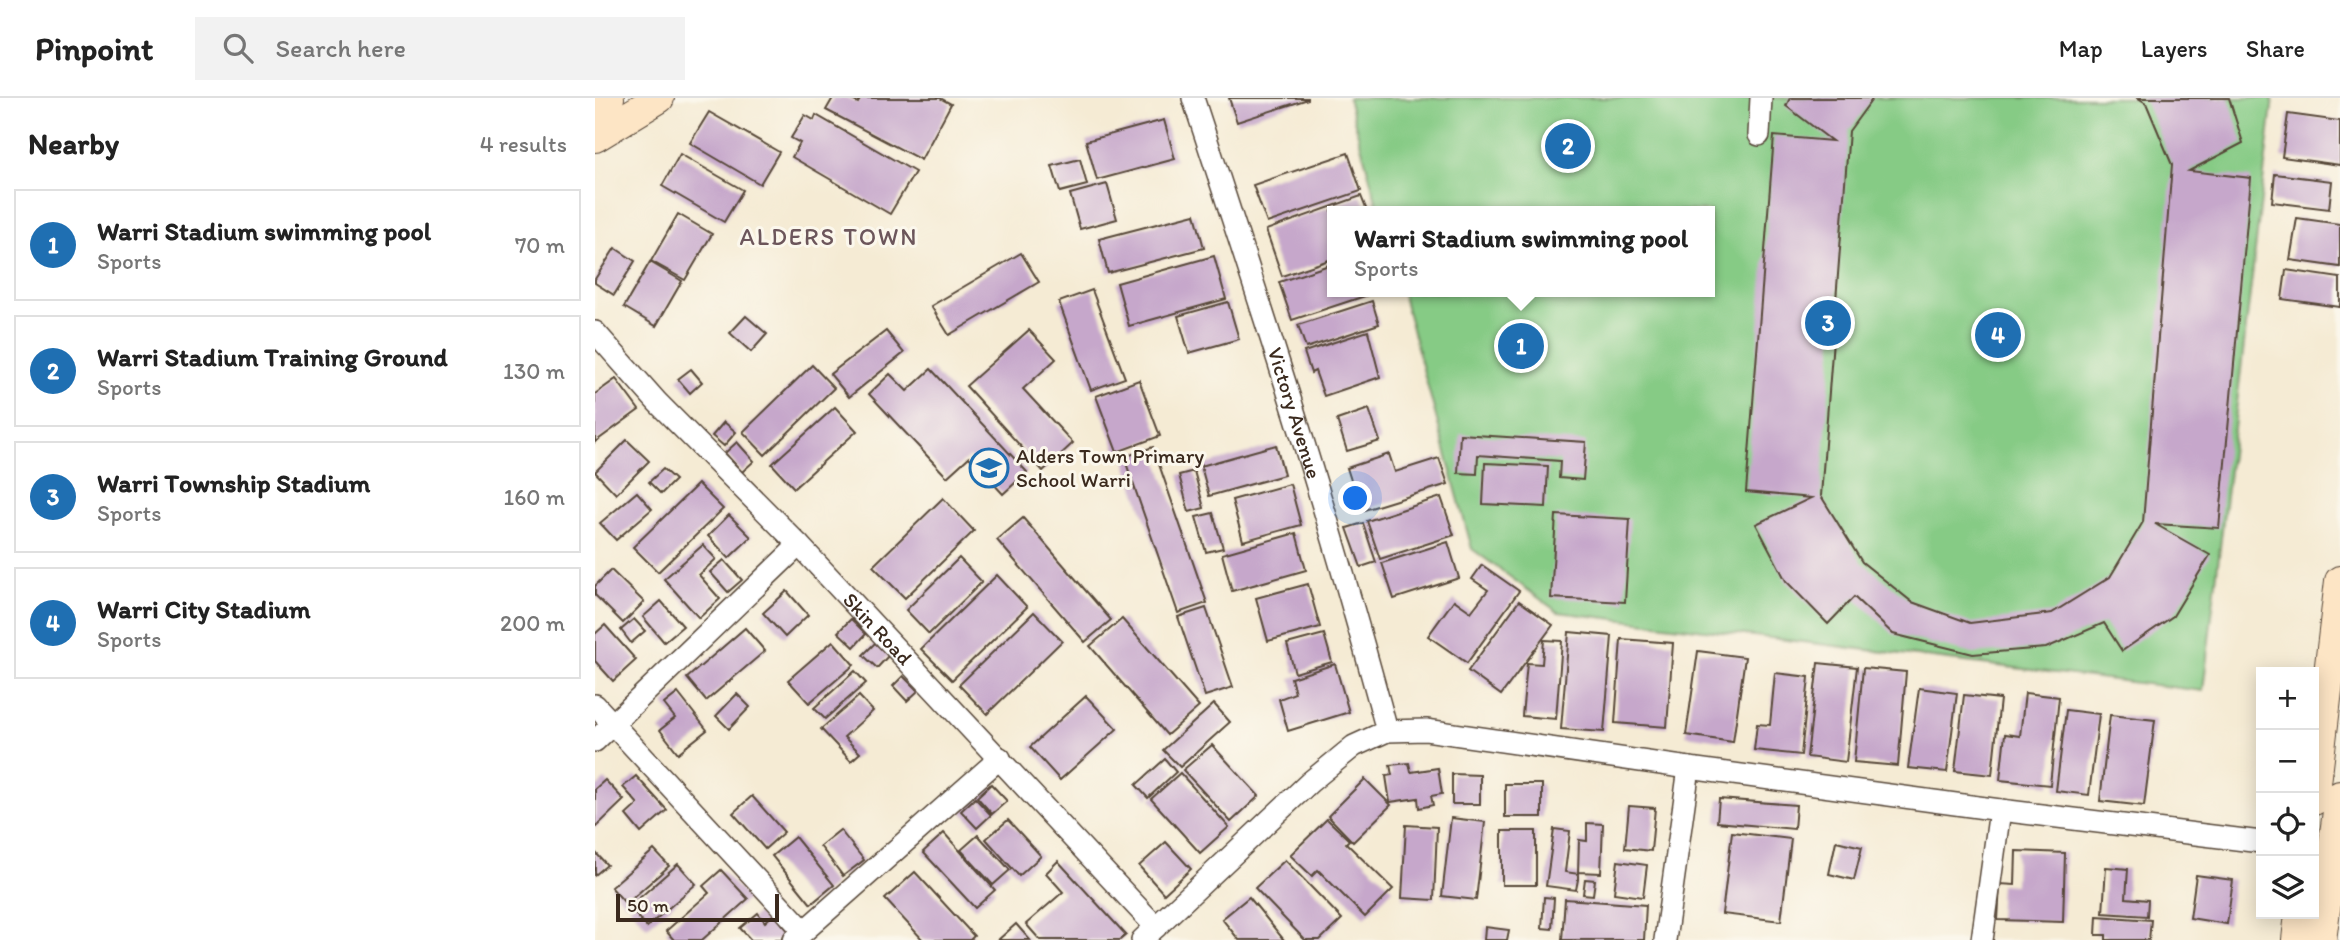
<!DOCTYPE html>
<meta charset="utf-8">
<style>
body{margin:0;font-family:Itim,sans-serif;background:#f2f2f2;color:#222}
.controls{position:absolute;right:21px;bottom:21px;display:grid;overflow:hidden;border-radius:0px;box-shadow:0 4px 18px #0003}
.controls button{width:63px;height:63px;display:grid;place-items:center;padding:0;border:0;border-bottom:2px solid #e0e0e0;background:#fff;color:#222;font:35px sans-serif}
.scale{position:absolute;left:21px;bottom:18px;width:163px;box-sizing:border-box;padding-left:7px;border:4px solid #3b2a1e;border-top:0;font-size:19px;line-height:24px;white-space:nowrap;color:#3b2a1e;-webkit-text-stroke:5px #fbf7ec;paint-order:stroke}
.you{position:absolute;left:761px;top:401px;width:24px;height:24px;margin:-18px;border:5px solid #fff;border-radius:50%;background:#1a73e8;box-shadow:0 0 0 10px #1a73e833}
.badge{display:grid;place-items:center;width:46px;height:46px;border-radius:50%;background:#1f6fb2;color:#fff;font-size:23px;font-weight:700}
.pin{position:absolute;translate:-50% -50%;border:4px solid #fff;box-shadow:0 2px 7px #0006}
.popup{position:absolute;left:732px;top:108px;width:388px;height:91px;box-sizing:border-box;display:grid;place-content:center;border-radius:0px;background:#fff;filter:drop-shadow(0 2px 5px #0005);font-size:23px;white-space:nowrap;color:#767676}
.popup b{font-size:26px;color:#222}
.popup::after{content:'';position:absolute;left:50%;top:100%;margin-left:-14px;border:14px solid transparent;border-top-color:#fff}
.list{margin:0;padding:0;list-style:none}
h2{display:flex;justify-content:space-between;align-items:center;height:91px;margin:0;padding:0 28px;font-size:30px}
h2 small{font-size:23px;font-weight:400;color:#767676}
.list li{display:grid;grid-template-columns:46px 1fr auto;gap:21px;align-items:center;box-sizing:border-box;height:112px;margin:0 14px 14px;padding:0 14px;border:2px solid #e0e0e0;border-radius:0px}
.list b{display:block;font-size:26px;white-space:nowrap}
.list p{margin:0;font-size:23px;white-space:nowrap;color:#767676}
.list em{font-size:23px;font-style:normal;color:#767676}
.icon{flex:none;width:38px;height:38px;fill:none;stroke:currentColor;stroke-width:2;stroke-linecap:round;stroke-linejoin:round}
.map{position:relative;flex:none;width:1745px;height:842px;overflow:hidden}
header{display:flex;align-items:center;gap:42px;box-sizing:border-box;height:98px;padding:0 35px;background:#fff;border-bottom:2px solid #e0e0e0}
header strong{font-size:33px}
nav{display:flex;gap:38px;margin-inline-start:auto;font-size:24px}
.search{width:490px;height:63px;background:#f2f2f2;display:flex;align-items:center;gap:18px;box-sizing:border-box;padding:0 24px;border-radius:0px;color:#767676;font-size:26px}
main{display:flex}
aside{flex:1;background:#fff}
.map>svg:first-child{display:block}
.green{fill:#86cb85;stroke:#607a52;stroke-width:2}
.building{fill:#c6a7cb}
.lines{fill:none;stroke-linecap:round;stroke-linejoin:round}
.street-casing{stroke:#574739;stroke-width:24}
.secondary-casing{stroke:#574739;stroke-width:32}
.street{stroke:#fff;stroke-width:21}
.secondary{stroke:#fde5c5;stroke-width:30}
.labels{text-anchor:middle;stroke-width:6;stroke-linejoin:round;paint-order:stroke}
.street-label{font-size:21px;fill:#3b2a1e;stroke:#fbf7ec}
.poi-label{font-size:21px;fill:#3b2a1e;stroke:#fbf7ec;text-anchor:start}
.quarter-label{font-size:24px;letter-spacing:2px;fill:#6c565b;stroke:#fbf7ec}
</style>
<header>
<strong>Pinpoint</strong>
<div class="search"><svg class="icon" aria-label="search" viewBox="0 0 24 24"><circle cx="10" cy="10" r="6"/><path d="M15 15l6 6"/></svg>Search here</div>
<nav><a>Map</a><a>Layers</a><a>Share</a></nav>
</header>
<main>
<aside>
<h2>Nearby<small>4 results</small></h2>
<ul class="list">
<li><span class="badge">1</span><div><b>Warri Stadium swimming pool</b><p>Sports</p></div><em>70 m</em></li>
<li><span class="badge">2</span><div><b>Warri Stadium Training Ground</b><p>Sports</p></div><em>130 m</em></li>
<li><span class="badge">3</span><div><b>Warri Township Stadium</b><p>Sports</p></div><em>160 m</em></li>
<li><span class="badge">4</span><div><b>Warri City Stadium</b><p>Sports</p></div><em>200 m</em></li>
</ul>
</aside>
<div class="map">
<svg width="1745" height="842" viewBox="0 0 1745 842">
<rect width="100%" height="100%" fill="#fbf7ec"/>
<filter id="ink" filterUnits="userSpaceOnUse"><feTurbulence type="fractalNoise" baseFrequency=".0143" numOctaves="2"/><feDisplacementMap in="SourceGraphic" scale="14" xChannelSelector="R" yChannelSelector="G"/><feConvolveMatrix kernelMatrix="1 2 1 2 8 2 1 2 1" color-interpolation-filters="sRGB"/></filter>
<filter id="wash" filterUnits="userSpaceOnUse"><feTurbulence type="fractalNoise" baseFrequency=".00686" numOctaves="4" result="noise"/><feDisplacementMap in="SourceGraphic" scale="28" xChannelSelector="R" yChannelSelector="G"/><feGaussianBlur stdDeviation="1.57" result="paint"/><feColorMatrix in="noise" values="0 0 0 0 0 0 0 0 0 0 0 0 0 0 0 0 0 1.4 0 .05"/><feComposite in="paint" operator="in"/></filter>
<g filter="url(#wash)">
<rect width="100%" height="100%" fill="#f5ebd4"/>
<path class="green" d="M753,0H1678L1608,593L963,514L877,451L807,194H1115V113H784Z"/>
<g id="blocks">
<g class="building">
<path d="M238,0H253L263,5L266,0H345L356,6L326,62L231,12Z"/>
<path d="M634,0H713V1L642,24Z"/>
<path d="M1195,0H1278L1254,33L1226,398L1267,464L1317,504L1375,525L1457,515L1515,479L1548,424L1577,67L1551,5L1543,0H1634L1648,45L1594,73L1656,80L1624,430L1560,426L1615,457L1578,518L1527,553L1509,525L1451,550L1378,556L1298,536L1259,499L1233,526L1191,483L1161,426L1216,400L1151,394L1179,38L1237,43L1191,8Z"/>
<path d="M114,14L184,54L165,86L95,45Z"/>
<path d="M1693,16L1745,23V67L1687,59Z"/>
<path d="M210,17L219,22L221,17L320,74L295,116L197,59L205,45L196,40Z"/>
<path d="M569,22L580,61L502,82L491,43Z"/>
<path d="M753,55L766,93L672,125L658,87Z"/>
<path d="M85,56L148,92L129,124L67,88Z"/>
<path d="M485,61L492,87L465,94L457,68Z"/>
<path d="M1680,76L1737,83L1734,111L1677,104Z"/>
<path d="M512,86L522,121L485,131L475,96Z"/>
<path d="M766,98L772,113H737V161L687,178L671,132Z"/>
<path d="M83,116L117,136L90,182L56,163Z"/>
<path d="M600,116L609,150L513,175L504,141Z"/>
<path d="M1702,120L1745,126V169L1695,162Z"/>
<path d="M20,150L40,163L19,197L0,185V181Z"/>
<path d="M426,155L444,184L354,237L336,208Z"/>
<path d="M619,158L631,201L534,228L522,185Z"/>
<path d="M55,164L87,183L61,228L29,209Z"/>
<path d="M737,166V194H782L697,222L684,184Z"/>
<path d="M1691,172L1745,180V209L1687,201Z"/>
<path d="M497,192L530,280L496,292L464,204Z"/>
<path d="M777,203L784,226L711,250L703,227Z"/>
<path d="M633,204L644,241L594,255L583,218Z"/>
<path d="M151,218L172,236L156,254L135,235Z"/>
<path d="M434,232L461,261L428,291L478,345L448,373L371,288Z"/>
<path d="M291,233L309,255L254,299L235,276Z"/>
<path d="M773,233L785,279L729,298L720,273L716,275L709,254Z"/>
<path d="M217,267L239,290L170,357L148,334Z"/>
<path d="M96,271L107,284L95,295L83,281Z"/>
<path d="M336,271L432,374L408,396L374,359L352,379L274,296L295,276L312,293Z"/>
<path d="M21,281L44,312L0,344V296Z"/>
<path d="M544,282L565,338L522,354L501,298Z"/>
<path d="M240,309L262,333L199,390L177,366Z"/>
<path d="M774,311L785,343L752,353L742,322Z"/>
<path d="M129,324L141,334L129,348L117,338Z"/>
<path d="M865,336L991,344L988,382L964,380L965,363L883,357L882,376L863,375Z"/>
<path d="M32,342L54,363L21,396L0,374Z"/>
<path d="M142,344L159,363L147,374L130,355Z"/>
<path d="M681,347L689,377L614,398L606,368Z"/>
<path d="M558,349L612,505L583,515L529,359Z"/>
<path d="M794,356L800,374L844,360L853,386L766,413L752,370Z"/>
<path d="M890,365L953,368L951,409L888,406Z"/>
<path d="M68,371L80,382L66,396L54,384Z"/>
<path d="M599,373L609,410L594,414L584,377Z"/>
<path d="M103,386L128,411L63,474L38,449Z"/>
<path d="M695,386L706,427L648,443L637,402Z"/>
<path d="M42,394L57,411L21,442L5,425Z"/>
<path d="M846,399L859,437L785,461L772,423Z"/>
<path d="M348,400L379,433L310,500L278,468Z"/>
<path d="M618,415L628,450L611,454L601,419Z"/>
<path d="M134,417L156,439L134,460L113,438Z"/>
<path d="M961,417L1035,421L1030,504L956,500Z"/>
<path d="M428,420L516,522L490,544L402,442Z"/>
<path d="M768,425L781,464L766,469L752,430Z"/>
<path d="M701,435L711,472L637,493L627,456Z"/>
<path d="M853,444L864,480L799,501L787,465Z"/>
<path d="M108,447L121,461L104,477L125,501L104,520L69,481Z"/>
<path d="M364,460L387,484L334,536L311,512Z"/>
<path d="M129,462L147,482L133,494L115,474Z"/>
<path d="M887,467L924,493L872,565L833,538L859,502L876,514L893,492L877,481Z"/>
<path d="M16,472L49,504L28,525L0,497V488Z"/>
<path d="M402,477L432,509L357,582L326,551Z"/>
<path d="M713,486L725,529L673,543L661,500Z"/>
<path d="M192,493L213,517L190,539L168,515Z"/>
<path d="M66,503L88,528L69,544L48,519Z"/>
<path d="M924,503L958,527L906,597L873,573Z"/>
<path d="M611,510L638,589L610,598L583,519Z"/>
<path d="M439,514L467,543L392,616L364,587Z"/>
<path d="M39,521L50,533L36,545L26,532Z"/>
<path d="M256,521L271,536L259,549L243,534Z"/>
<path d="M527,521L604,609L572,637L495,548Z"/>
<path d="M10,527L41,562L18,583L0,563V536Z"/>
<path d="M150,530L170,553L111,603L92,580Z"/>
<path d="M974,534L1017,538L1009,634L966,631Z"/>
<path d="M729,536L737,564L700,575L692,546Z"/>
<path d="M1026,541L1078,545L1072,629L1020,625Z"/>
<path d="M949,542L967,543L961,621L927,618L932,565L947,566Z"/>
<path d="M238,543L259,567L214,605L193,582Z"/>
<path d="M280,545L294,557L282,570L268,557Z"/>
<path d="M1103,553L1150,559L1138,644L1091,637Z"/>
<path d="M1223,565L1262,569L1251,664L1212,659Z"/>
<path d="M740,566L754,614L693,633L684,601L700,595L696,580Z"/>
<path d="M1268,570L1311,574L1303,668L1259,664Z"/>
<path d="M260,573L271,585L230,621L219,610Z"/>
<path d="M1180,575L1214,579L1206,657L1159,652L1162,626L1175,627Z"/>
<path d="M308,578L323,593L312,603L298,588Z"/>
<path d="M1324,590L1362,595L1352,674L1313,670Z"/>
<path d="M83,595L112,632L83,655L65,632L80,620L69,606Z"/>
<path d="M1430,595L1464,599L1455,687L1405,682L1410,636L1425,638Z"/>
<path d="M142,596L155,609L134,631L121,618Z"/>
<path d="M1369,597L1405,601L1397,677L1360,673Z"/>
<path d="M264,598L278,613L249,639L265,655L256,663L226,631Z"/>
<path d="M491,598L522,631L465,682L435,649Z"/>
<path d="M619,606L635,624L585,669L568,652Z"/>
<path d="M1471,612L1504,616L1494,697L1461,693Z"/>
<path d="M1515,617L1560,622L1549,708L1505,703Z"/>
<path d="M617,647L664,698L636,724L588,672Z"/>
<path d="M570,661L581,674L553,700L541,687Z"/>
<path d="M814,665L816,674L843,670L847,696L836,698L838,707L824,710L823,700L795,704L791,678L797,677L795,667Z"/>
<path d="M585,675L634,729L605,755L556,701Z"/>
<path d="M857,676L885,677V706H857Z"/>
<path d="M41,678L72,712L46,735L31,717L43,706L28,689Z"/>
<path d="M770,681L796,707L758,744L733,718Z"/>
<path d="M10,682L29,702L0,730V691Z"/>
<path d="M396,686L412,703L397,716L382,699Z"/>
<rect x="910" y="686" width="37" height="33"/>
<path d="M157,698L189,734L170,751L138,715Z"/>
<path d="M380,700L396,717L382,730L366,713Z"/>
<path d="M1124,701L1201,707L1199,731L1122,724Z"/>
<path d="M1034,708L1060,710L1056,753L1030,750Z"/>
<path d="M856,720L890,724L881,802L847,798Z"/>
<path d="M732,721L754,742L751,745L798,791L770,819L723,772L717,778L695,757Z"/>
<path d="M413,722L446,758L424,778L391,741Z"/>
<path d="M992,725L1008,726L1006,775L983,774L984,742L992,743Z"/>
<path d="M811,727L842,729L839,802L807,800Z"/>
<path d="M959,731L975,733L970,774L984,776L981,792L951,788Z"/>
<path d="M245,732L269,762L248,778L225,748Z"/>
<rect x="907" y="733" width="34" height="54"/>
<path d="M1137,734L1196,741L1186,823L1127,816Z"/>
<path d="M349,735L400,792L380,810L328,754Z"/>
<path d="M383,737L415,772L398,787L366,752Z"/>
<path d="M200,739L239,787L216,806L177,758Z"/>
<path d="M1241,743L1267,749L1259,782L1234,776Z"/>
<path d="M571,744L596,771L569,796L544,768Z"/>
<path d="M59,752L74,768L31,806L16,789Z"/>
<path d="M1421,753L1470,755L1468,824L1403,822L1405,786L1420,787Z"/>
<path d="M0,754L12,767L0,777Z"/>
<path d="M690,762L747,821L725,842H710L660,790Z"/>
<path d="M463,763L531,837L525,842H445L431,826L468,794L451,775Z"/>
<path d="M1023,763L1052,767L1048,799L1019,795Z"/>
<path d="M83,766L101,786L52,829L34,809Z"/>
<path d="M1511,769L1533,771L1531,800L1553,802L1552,818L1508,815Z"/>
<path d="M126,772L153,801L107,842H79L71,833L114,795L108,788Z"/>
<path d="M320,774L379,838L375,842H328L290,801Z"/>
<path d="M1601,777L1638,782L1632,826L1595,820Z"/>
<path d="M990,781L1000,782L998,797L988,796Z"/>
<path d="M654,799L689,842H644L627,821Z"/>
<path d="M949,799L959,800L957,831L947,830Z"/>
<path d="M970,801L1051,807L1049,842H967Z"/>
<path d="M163,815L170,824L179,816L195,835L186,842H156L145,830Z"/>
<path d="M1502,818L1556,822L1554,842H1511V837H1501Z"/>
<path d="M421,826L435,842H403Z"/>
<path d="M890,829L914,832L912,842H889Z"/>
</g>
</g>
</g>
<g filter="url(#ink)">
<use href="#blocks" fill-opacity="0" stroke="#574739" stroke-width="2"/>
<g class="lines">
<defs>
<g id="street">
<path id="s1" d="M598,0C667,210 735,419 792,633"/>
<path d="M1164,37L1166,0"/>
<path id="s2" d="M0,234L62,304L204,447L561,829"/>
<path d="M0,607L209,833"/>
<path d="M0,643L204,447"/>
<path d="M199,842L405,660"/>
<path d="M547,842L715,684L759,648L792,633L831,632L1094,670L1405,712L1666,744"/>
<path d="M1070,842L1094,670"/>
<path d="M1387,842L1405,712"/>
</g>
<g id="secondary">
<path d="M0,8L14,0"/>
<path d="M0,39L64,0"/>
<path d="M1719,702L1745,483"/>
<path d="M1702,842L1705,816"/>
<path d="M1726,842L1745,698"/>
</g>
</defs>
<use href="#street" class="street-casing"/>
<use href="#secondary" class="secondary-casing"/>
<use href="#street" class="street"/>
<use href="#secondary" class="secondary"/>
</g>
</g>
<defs>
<symbol id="school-ring" viewBox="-11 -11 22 22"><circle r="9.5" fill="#fbf7ec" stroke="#1f6fb2" stroke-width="1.5"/><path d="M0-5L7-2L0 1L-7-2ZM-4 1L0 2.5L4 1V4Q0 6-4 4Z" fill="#1f6fb2"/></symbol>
</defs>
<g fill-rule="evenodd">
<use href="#school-ring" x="372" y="348" width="44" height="44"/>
</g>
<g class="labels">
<g class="street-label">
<text dy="7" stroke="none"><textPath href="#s1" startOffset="331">Victory Avenue</textPath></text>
<text dy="7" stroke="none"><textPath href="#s2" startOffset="410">Skin Road</textPath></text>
</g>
<g class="poi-label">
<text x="421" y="365">Alders Town Primary<tspan x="421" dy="24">School Warri</tspan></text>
</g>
<g class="quarter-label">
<text x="234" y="147">ALDERS TOWN</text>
</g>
</g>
</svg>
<div class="controls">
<button>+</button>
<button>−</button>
<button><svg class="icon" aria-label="locate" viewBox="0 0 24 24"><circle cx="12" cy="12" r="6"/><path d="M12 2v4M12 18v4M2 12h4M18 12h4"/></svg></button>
<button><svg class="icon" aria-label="layers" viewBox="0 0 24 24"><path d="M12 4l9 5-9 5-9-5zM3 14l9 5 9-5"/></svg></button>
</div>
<div class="scale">50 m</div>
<div class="you"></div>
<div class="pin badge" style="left:926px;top:248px">1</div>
<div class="popup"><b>Warri Stadium swimming pool</b>Sports</div>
<div class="pin badge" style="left:973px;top:48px">2</div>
<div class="pin badge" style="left:1233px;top:225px">3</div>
<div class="pin badge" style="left:1403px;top:237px">4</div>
</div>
</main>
